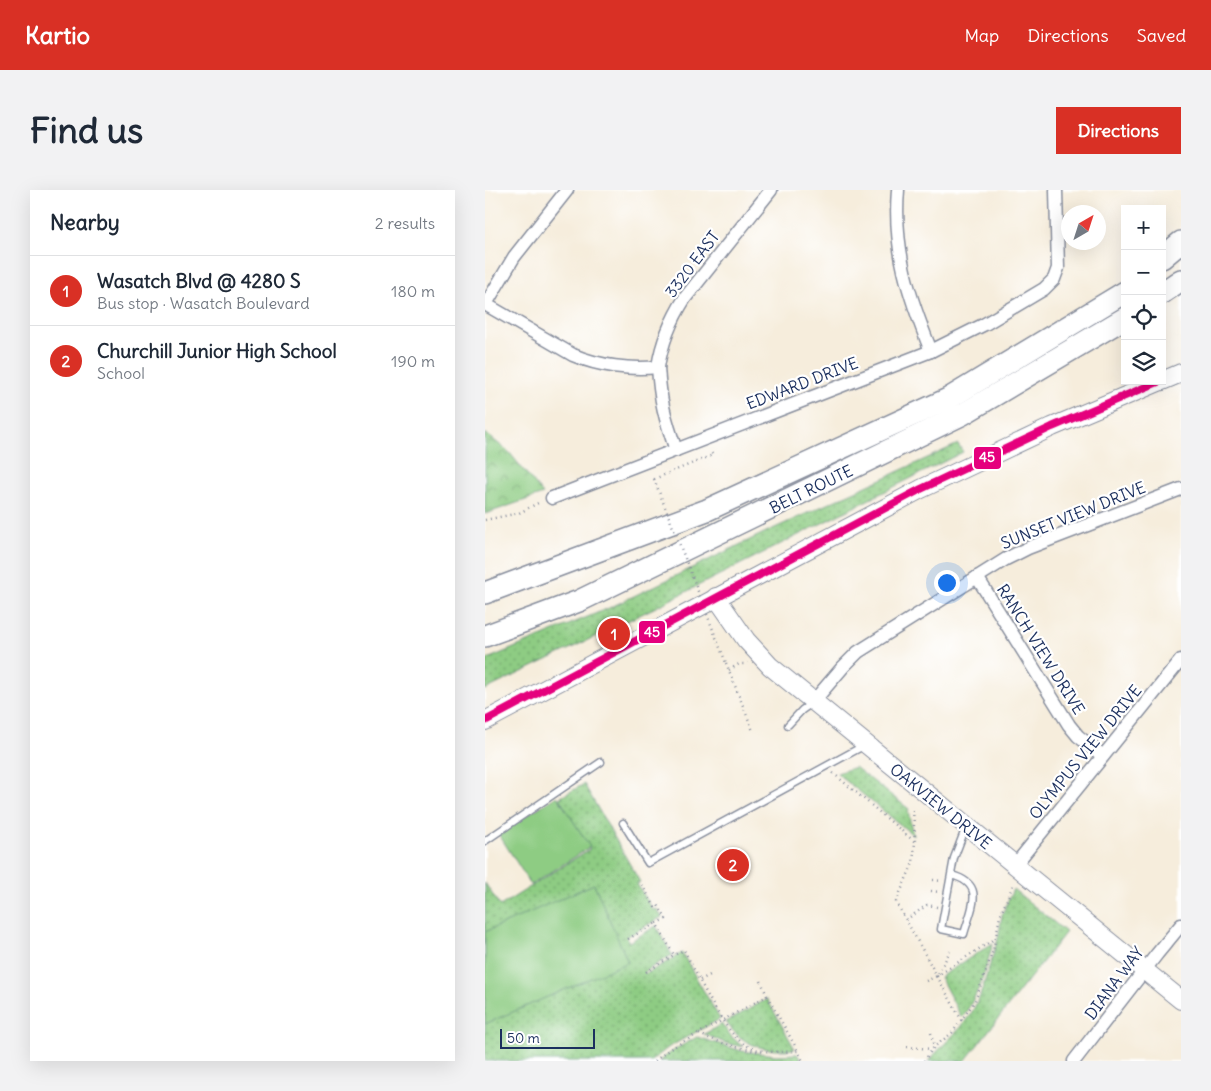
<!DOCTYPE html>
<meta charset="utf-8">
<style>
body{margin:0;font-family:Delius,sans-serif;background:#f2f2f3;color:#1f2937}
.controls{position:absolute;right:15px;top:15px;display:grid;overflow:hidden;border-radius:0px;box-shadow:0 5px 20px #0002}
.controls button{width:45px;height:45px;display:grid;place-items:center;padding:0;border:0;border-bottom:1px solid #e0e1e3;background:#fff;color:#1f2937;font:25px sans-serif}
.compass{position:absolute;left:576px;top:15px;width:45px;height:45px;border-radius:50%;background:#fff;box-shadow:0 5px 20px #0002;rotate:39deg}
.scale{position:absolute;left:15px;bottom:12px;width:95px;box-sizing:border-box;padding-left:5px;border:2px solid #1b2f5e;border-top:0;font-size:14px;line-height:18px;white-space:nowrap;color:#1b2f5e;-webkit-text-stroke:4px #fff;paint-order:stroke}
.you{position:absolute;left:461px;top:392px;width:18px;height:18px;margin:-12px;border:4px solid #fff;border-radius:50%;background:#1a73e8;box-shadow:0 0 0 8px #1a73e833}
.badge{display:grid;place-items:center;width:32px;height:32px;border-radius:50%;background:#d93025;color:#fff;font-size:16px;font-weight:700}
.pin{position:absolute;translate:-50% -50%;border:2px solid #fff;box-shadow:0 1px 5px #0006}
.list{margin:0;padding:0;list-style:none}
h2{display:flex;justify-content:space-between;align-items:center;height:65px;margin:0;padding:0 20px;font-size:21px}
h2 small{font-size:16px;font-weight:400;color:#747a83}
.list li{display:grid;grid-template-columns:32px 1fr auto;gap:15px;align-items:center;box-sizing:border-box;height:70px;padding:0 20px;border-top:1px solid #e0e1e3}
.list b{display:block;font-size:19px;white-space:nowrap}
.list p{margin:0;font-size:16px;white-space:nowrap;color:#747a83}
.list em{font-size:16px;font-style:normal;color:#747a83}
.icon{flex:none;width:28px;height:28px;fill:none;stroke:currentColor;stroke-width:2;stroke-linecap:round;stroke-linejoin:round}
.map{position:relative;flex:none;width:696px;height:871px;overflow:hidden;border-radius:0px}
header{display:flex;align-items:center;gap:30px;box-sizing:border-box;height:70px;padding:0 25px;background:#d93025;color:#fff}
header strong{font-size:24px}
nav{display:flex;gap:28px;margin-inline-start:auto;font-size:18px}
.intro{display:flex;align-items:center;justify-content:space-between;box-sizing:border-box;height:120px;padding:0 30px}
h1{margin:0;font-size:35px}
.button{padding:12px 22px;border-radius:0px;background:#d93025;color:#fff;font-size:18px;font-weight:700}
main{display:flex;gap:30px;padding:0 30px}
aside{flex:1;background:#fff;border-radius:0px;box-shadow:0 5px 20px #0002}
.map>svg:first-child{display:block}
.grass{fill:url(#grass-dots);stroke:#547e70}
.park{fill:url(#park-crowns);stroke:#547e70}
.pitch{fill:#8ecc83;stroke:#547e70}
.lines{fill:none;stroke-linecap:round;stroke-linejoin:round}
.lane-casing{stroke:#888e9d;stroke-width:9}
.street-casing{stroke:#888e9d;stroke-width:15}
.secondary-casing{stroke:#888e9d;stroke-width:20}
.highway-casing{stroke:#888e9d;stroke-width:24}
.path{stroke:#888e9d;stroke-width:2.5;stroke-dasharray:1 4;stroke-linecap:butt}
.lane{stroke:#fff;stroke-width:6}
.street{stroke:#fff;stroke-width:12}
.secondary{stroke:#fff;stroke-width:18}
.highway{stroke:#fff;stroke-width:21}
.path-bridge{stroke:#888e9d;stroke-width:2.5;stroke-dasharray:1 4;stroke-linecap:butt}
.bus-1-casing{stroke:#fff;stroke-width:11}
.bus-1{stroke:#e5007d;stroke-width:8}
.labels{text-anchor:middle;stroke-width:4.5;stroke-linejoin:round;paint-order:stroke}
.street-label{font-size:16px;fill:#1b2f5e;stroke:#fff}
.line-badge{stroke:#fff;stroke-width:2}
.badge-label{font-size:14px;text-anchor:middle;font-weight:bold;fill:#fff}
</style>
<header>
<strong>Kartio</strong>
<nav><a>Map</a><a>Directions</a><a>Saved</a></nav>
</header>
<div class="intro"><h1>Find us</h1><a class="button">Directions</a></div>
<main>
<aside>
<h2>Nearby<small>2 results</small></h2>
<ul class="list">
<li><span class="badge">1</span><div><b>Wasatch Blvd @ 4280 S</b><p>Bus stop · Wasatch Boulevard</p></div><em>180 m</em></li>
<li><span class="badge">2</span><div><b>Churchill Junior High School</b><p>School</p></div><em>190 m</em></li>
</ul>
</aside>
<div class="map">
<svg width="696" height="871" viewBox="0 0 696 871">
<defs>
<pattern id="grass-dots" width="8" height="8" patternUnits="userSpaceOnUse" patternTransform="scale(1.25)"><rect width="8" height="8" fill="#8ecc83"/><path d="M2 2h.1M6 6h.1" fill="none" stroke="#73a66e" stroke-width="1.8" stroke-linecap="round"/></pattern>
<pattern id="park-crowns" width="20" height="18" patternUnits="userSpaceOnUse" patternTransform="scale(1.25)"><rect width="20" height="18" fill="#8ecc83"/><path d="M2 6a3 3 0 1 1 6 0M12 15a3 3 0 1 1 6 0" fill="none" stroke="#73a66e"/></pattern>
</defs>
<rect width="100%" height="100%" fill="#fff"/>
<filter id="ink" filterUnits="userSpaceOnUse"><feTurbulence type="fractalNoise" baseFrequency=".02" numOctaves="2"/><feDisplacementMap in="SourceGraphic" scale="10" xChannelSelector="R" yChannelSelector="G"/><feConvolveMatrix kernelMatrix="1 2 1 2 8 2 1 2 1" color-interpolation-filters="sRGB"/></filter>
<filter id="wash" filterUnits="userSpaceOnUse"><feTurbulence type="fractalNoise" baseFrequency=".0096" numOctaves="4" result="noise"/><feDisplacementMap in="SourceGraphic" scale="20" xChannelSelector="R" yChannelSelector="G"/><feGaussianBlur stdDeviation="1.12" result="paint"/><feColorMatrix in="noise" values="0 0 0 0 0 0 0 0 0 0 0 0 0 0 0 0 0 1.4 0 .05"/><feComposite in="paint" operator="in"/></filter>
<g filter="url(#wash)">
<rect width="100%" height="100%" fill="#f6eddc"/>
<g class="grass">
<path d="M473,254L478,262L171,417L0,500V470L124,418L281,342Z"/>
<path d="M370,577L424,619L423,621L428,645L355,586L352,583Z"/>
<path d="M99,594L155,692L152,694L168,720L172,719L177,727L141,747L144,752L171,736L187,765L159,782L161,784L197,763L235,829L184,857L166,871H0V693L15,716L105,659L74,608Z"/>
<path d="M528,699L581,742L480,871H443L476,837L487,822L495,806L513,749L517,725Z"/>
<path d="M508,753C501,778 494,805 478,826L476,827L455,787Z"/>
<path d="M282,809L310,859C282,863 257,856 241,832Z"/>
<path d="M237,834L246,846L258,857L240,853L219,844Z"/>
<path d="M212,847L257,861L291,865L312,864L317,871H174L194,857Z"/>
</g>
<path class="park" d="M0,243L24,262L58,304L0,324Z"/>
<g class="pitch">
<path d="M72,606L105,657L46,695L13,643Z"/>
<path d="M109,694L143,772L0,834V742Z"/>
</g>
</g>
<g filter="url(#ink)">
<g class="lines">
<defs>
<g id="lane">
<path d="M303,535L317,520L327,513"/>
<path d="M138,633L163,673L380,555"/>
<path d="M0,651L116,572"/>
<path d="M466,685C502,694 486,718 479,744L456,739L469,668L481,637"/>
</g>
<g id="street">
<path d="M413,0C408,60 424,106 446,161"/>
<path d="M0,114L88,165C114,176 145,180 173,177C175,210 180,229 191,260"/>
<path d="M1,114L29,67L82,0"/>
<path d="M173,177C177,151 186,130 200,108L286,0"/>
<path d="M67,308L446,161L500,134L559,99L569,89L573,78L571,0"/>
<path d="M492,387L584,535L593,546L618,566"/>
<path d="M328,512L358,477L373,462L521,369L543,358L696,299"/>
<path d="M530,675L696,470"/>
<path d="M589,871L672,764L696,735"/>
</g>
<g id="secondary">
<path d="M677,191L696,183"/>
<path d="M231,407L261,450L285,476L696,810"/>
<path d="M0,531L436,299L567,237L676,191"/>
</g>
<g id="highway">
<path d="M677,68L696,52"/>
<path d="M677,103L696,90"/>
<path d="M0,403L222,320L463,209L640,102"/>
<path d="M0,446L94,411L478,224L640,128"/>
</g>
</defs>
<use href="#lane" class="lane-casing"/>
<use href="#street" class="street-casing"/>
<use href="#secondary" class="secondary-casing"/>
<use href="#highway" class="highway-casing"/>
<g class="path">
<path d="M169,289L228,265L225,261"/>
<path d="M0,330L34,323L55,312"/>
<path d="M241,473L268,541"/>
<path d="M244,480L254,474H263"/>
<path d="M348,583L430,652L428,673L411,712L452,786L511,748"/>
<path d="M428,620L430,652"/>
<path d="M448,690L457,691"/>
<path d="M157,695L170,717L173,715L181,729L171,733L189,765L199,760C212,784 237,840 259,854C275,864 295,862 313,861L318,871"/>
<path d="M446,701L455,702"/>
<path d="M421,730L442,715L452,717"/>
<path d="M143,749L171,733"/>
<path d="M161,782L189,765"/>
<path d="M452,786L477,831"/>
<path d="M215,790L225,785"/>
<path d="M276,791L282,806"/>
<path d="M441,791L452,786L465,761"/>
<path d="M446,843L449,857"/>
<path d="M214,844C235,853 255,859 277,862"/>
<path d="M422,857L447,859"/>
<path d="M170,871L185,859L282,806L313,861"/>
<path d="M439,871L449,857L467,843L490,811L508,761L515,726L528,695"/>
</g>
<use href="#lane" class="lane"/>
<use href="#street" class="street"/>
<use href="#secondary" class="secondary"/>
<use href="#highway" class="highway"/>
<path class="path-bridge" d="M169,289L241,473"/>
<defs>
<path id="bus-1" d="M0,531L436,299L567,237L675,191"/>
</defs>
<use href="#bus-1" class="bus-1-casing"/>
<use href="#bus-1" class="bus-1"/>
</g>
</g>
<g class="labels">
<g class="street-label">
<text transform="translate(207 74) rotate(-53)" y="6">3320 EAST</text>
<text transform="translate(317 193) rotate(-21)" y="6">EDWARD DRIVE</text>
<text transform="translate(326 299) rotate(-26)" y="6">BELT ROUTE</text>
<text transform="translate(588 325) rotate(-22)" y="6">SUNSET VIEW DRIVE</text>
<text transform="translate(556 459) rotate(58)" y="6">RANCH VIEW DRIVE</text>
<text transform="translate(600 562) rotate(-51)" y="6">OLYMPUS VIEW DRIVE</text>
<text transform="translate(456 616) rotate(39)" y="6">OAKVIEW DRIVE</text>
<text transform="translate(629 793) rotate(-53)" y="6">DIANA WAY</text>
</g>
</g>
<g class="line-badge">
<rect x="488" y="256" width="29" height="24" rx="5" fill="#e5007d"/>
<rect x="153" y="430" width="28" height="24" rx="5" fill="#e5007d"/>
</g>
<g class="badge-label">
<text x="502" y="272">45</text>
<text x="167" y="447">45</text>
</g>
</svg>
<div class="controls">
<button>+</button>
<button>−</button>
<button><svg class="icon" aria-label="locate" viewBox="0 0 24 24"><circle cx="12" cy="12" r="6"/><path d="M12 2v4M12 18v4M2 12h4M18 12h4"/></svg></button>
<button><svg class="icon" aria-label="layers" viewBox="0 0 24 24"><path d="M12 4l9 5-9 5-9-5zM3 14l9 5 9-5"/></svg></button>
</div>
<svg class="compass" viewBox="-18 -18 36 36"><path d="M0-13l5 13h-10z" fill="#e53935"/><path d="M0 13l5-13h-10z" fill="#747a83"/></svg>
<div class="scale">50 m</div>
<div class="you"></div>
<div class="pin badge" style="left:129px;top:444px">1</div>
<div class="pin badge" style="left:248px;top:675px">2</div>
</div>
</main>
